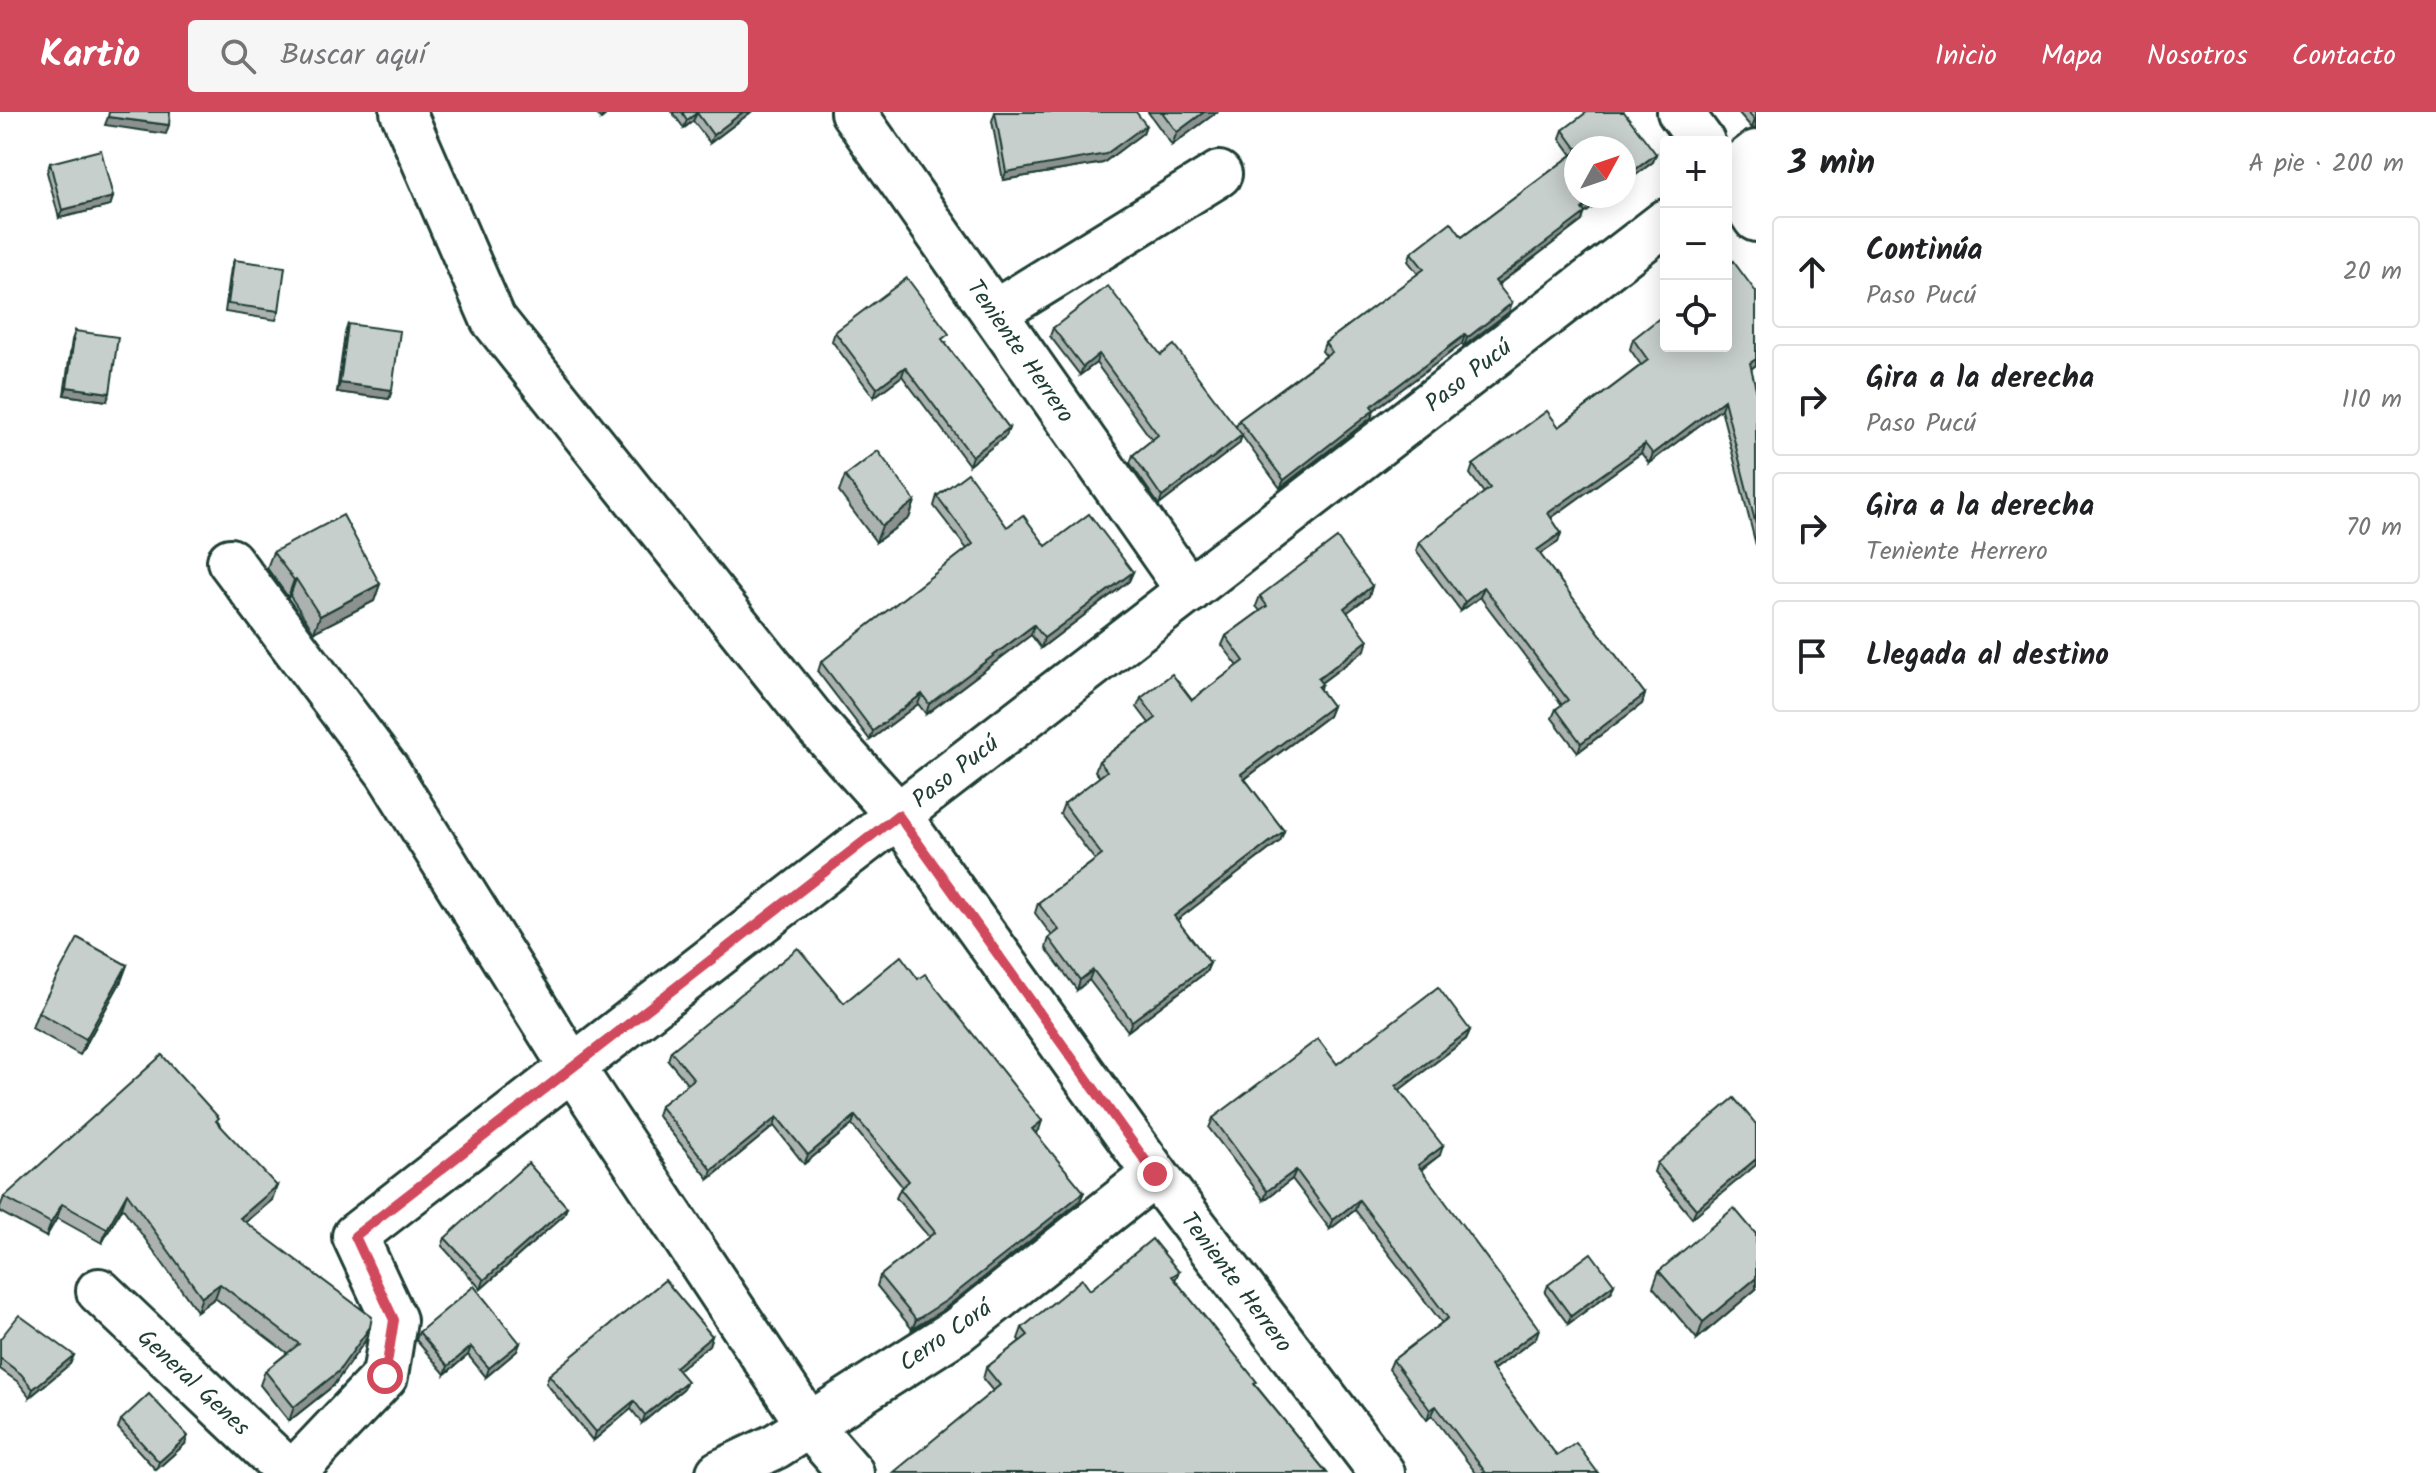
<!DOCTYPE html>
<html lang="es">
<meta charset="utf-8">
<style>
body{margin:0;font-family:Kalam,sans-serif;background:#f6f6f6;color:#202124}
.controls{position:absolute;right:24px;top:24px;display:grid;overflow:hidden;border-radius:8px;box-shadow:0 4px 20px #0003}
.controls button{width:72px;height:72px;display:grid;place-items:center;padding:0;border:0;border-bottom:2px solid #e0e0e0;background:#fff;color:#202124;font:40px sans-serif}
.compass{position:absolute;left:1564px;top:24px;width:72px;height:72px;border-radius:50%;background:#fff;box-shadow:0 4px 20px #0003;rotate:50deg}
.stop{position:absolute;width:24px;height:24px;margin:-18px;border:6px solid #d1495b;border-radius:50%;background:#fff}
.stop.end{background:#d1495b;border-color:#fff;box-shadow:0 2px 8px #0008}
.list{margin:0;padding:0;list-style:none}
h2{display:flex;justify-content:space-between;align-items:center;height:104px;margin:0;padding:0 32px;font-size:34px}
h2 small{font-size:26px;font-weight:400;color:#757577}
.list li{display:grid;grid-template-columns:52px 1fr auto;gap:24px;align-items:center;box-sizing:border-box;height:112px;margin:0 16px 16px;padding:0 16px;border:2px solid #e0e0e0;border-radius:8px}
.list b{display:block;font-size:30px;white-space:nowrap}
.list p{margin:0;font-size:26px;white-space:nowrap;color:#757577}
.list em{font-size:26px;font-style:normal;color:#757577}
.icon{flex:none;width:44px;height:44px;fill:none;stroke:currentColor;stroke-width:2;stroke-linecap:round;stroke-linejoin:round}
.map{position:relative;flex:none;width:1756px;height:1361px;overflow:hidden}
header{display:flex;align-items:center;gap:48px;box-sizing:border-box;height:112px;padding:0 40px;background:#d1495b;color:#fff}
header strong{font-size:38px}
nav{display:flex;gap:44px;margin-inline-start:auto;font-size:28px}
.search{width:560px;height:72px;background:#f6f6f6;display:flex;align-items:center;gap:20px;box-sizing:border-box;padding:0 28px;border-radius:8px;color:#757577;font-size:30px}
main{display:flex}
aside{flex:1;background:#fff}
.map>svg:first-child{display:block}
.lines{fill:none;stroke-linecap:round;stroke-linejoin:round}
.street-casing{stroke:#1f3d34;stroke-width:50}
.secondary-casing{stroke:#1f3d34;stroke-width:50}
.street{stroke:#fff;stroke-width:44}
.secondary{stroke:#fff;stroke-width:44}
.wall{fill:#abb2af;stroke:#1f3d34;stroke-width:2}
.shaded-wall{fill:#8b918f;stroke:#1f3d34;stroke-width:2}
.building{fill:#c7cfcc;stroke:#1f3d34;stroke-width:2}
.route{stroke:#d1495b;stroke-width:10}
.labels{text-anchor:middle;stroke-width:8;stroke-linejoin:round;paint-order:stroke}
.street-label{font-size:24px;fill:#1f3d34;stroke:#fff}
</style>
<header>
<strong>Kartio</strong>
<div class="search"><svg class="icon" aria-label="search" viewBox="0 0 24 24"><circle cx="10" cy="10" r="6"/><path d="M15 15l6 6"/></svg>Buscar aquí</div>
<nav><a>Inicio</a><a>Mapa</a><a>Nosotros</a><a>Contacto</a></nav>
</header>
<main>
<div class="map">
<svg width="1756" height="1361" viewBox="0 0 1756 1361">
<rect width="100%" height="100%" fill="#fff"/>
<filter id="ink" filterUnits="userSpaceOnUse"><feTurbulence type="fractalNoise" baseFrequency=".0125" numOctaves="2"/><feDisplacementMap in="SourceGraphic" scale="16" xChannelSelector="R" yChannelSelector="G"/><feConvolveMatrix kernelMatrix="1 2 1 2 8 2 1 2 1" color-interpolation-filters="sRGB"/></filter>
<g filter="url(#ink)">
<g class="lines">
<defs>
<g id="street">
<path d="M853,0L1189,479"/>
<path d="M1680,0L1702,30"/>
<path d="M1726,62L1756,107"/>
<path d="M994,201L1219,62"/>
<path d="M230,449L388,660L572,955L809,1313L851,1361"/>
<path d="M1155,1062L1382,1361"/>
<path d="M99,1179L290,1361"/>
<path d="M293,1361L385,1264L394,1208L355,1124L898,703L816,612L493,207L403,0"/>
</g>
<g id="secondary">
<path d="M1726,64L1756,41"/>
<path d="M719,1361L776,1334L958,1218L1155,1062L898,703L1666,110"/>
</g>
</defs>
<use href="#street" class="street-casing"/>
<use href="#secondary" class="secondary-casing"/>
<use href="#street" class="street"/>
<use href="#secondary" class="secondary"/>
</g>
<g class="wall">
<path d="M595,0H609L601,7Z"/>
<path d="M672,0H751L710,31L693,9L684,16Z"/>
<path d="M995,0L1146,13L1143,21L1103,51L1003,68L992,9Z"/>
<path d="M1148,0H1217L1172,33Z"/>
<path d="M1738,0H1756V17L1752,16Z"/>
<path d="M1563,18L1656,42L1653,50L1624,72V36H1576V84H1608L1584,102L1582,109L1498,173L1509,200L1464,234L1462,232L1374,298L1371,306L1280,376L1242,324L1239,332L1159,393L1130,351L1133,343L1152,328L1096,251L1080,263L1050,224L1053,216L1161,243L1236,315L1239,308L1326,244L1322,239L1325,231L1418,162L1408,149L1411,141L1462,125L1572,43L1560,26Z"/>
<path d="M50,51L113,85L110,94L59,106L47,60Z"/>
<path d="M234,148L279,199L276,208L225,200L231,156Z"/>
<path d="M1756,180V253L1751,257L1756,277V433L1721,297L1649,351L1641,341L1551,406L1561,421L1558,430L1540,442L1645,582L1642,592L1578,640L1552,606L1556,597L1562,593L1480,485L1461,499L1416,439L1419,430L1484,381L1470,362L1473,353L1559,315L1641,253L1630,237L1633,227Z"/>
<path d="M348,212L392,278L389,287L337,280L345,221Z"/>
<path d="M75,219L107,289L64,283L72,228Z"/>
<path d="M835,220L946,230L945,231L1009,316L1006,324L969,353L902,264L874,285L832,229Z"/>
<path d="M845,364L915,389L909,406L876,430L839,380Z"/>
<path d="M937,384L1046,434L1133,460L1129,469L1041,536L1031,523L926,602L918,592L870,628L818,560L821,550L967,437L934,394Z"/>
<path d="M273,440L380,472L374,489L314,520L290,484L288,485L267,456Z"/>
<path d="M1372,474L1369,484L1347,500L1365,538L1321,571L1320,578L1332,594L1328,604L1245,667L1284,719L1280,729L1177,808L1210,851L1206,860L1128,919L1089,868L1077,878L1046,836L1049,826L1052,824L1035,801L1038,791L1095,748L1060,702L1064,692L1100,665L1095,659L1099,649L1149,611L1137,595L1141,586L1192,588L1238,554L1222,533L1226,524L1260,499L1256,494L1260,484Z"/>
<path d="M127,853L121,869L80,943L32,916L38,900Z"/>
<path d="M844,891L1039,1018L1035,1021L1080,1089L943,1198L912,1217L877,1174L880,1164L929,1125L896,1086L900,1077L902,1074L852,1013L804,1052L774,1014L709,1067L657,1003L660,994L688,972L668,948L671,939Z"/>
<path d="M1470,918L1466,927L1399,978L1440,1043L1421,1058L1536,1226L1493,1258L1557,1344L1598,1361H1476L1432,1303L1427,1308L1389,1257L1393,1248L1442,1211L1355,1098L1330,1117L1292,1067L1264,1088L1209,1016L1213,1006L1337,952Z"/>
<path d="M218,1010L272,1088L245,1111L370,1215L365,1229L333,1274L289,1309L260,1273L265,1259L287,1241L215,1186L197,1199L122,1095L102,1131L57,1106L46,1125L0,1100V1095L4,1085Z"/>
<path d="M1756,1012L1692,1106L1654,1060L1657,1051Z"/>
<path d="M567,1095L564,1103L481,1177L442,1134L445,1126Z"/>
<path d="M1756,1122V1177L1697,1227L1653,1175L1659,1159Z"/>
<path d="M1179,1160L1175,1168L1256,1274L1327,1361H894L993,1279L983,1267L986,1256L1020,1229L1018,1227L1022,1216L1090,1178Z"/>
<path d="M1548,1173L1611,1180L1568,1212L1545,1181Z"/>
<path d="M419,1220L520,1231L517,1239L486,1265L468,1243L445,1262L416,1228Z"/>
<path d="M712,1224L709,1233L678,1258L683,1277L642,1311L631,1297L593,1329L546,1271L549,1263Z"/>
<path d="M0,1227L74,1243L70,1252L30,1285L18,1270L0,1257Z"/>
<path d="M121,1308L185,1332L156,1358L118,1316Z"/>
</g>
<g class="shaded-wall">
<path d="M603,0H609L601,7Z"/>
<path d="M743,0H751L710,31L713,23Z"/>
<path d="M1204,0H1217L1172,33L1177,20Z"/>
<path d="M697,1L693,9L684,16L687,8Z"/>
<path d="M108,5L169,13L166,22L105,13Z"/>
<path d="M1755,8H1756V17L1752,16Z"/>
<path d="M1146,13L1143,21L1103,51L1003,68L1006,60Z"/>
<path d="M1656,42L1653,50L1624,72V66Z"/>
<path d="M1599,84H1608L1584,102L1582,109L1492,177L1495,169Z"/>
<path d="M113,85L110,94L59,106L62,98Z"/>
<path d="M1512,191L1509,200L1464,234L1467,226Z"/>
<path d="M1465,223L1462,232L1374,298L1371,306L1280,376L1284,368L1371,294Z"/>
<path d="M1099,242L1096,251L1080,263L1083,255Z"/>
<path d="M1756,247V253L1747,260L1750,251Z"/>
<path d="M905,255L902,264L874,285L877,276Z"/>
<path d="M340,271L392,278L389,287L337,280Z"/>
<path d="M67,275L110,281L107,289L64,283Z"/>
<path d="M1724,288L1721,297L1649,351L1653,342Z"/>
<path d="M1009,316L1006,324L969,353L972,344Z"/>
<path d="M1242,323L1239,332L1159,393L1162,385Z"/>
<path d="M1645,332L1641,341L1544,411L1548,401Z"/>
<path d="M915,389L909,406L876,430L882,414Z"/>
<path d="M1561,421L1558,430L1533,447L1537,438Z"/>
<path d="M1133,460L1129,469L1041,536L1044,526Z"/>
<path d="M296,467L290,484L288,485L294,468Z"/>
<path d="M380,472L374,489L314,520L320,504Z"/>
<path d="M1372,474L1369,484L1340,506L1344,496Z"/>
<path d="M1484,475L1480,485L1461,499L1465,490Z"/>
<path d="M1034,513L1031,523L926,602L929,592Z"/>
<path d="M1368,528L1365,538L1314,576L1318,567Z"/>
<path d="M922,582L918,592L870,628L873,619Z"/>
<path d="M1645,582L1642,592L1578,640L1581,631Z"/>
<path d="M1332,594L1328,604L1238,672L1241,662Z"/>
<path d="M1284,719L1280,729L1171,813L1174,804Z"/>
<path d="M1210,851L1206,860L1128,919L1132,909Z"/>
<path d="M127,853L121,869L80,943L86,927Z"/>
<path d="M1093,858L1089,868L1077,878L1080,868Z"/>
<path d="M1470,918L1466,927L1393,983L1396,974Z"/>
<path d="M855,1004L852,1013L804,1052L808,1043Z"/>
<path d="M777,1005L774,1014L709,1067L712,1058Z"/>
<path d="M1042,1009L1039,1018L1029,1026L1032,1017Z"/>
<path d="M1443,1034L1440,1043L1414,1062L1418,1053Z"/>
<path d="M1756,1047V1053L1692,1106L1696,1097Z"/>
<path d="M1296,1058L1292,1067L1264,1088L1267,1079Z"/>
<path d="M277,1074L272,1088L234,1120L240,1106Z"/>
<path d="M1084,1080L1080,1089L943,1198L912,1217L916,1208Z"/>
<path d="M127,1081L122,1095L102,1131L107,1117Z"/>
<path d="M1359,1088L1355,1098L1330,1117L1333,1108Z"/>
<path d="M62,1092L57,1106L46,1125L51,1111Z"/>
<path d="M567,1095L564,1103L481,1177L484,1168Z"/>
<path d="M1756,1166V1177L1697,1227L1703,1210Z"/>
<path d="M220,1172L215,1186L197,1199L202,1185Z"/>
<path d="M1614,1172L1611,1180L1568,1212L1571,1204Z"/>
<path d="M370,1215L365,1229L333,1274L289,1309L294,1295Z"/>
<path d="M1539,1217L1536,1226L1486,1263L1490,1254Z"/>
<path d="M712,1224L709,1233L672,1263L675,1255Z"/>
<path d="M520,1231L517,1239L486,1265L489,1256Z"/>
<path d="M471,1235L468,1243L445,1262L448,1254Z"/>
<path d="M74,1243L70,1252L30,1285L33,1277Z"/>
<path d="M687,1269L683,1277L642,1311L645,1303Z"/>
<path d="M634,1289L631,1297L593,1329L596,1320Z"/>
<path d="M1436,1294L1432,1303L1427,1308L1430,1298Z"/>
<path d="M188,1324L185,1332L156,1358L159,1350Z"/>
</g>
<g class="building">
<path d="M109,0H170L169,13L108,5Z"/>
<path d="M682,0H743L713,23L697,1L687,8Z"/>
<path d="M995,0H1136L1146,13L1106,42L1006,60Z"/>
<path d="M1162,0H1204L1177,20Z"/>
<path d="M1587,0H1624L1656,42L1624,66V36H1576L1563,18Z"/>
<path d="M1748,0H1756V8H1755Z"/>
<path d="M101,38L113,85L62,98L50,51Z"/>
<path d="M1576,40V84H1599L1582,97L1585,101L1495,169L1512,191L1467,226L1465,223L1371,294L1374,298L1284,368L1239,308L1332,240L1325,231L1424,157L1411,141L1451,110L1462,125Z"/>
<path d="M234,148L285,155L279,199L228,192Z"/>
<path d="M1733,149L1756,180V247L1750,251L1756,277V413L1724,288L1653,342L1645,332L1548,401L1561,421L1537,438L1645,582L1581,631L1556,597L1568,588L1484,475L1465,490L1419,430L1490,376L1473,353L1547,299L1559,315L1648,248L1633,227L1666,201V234H1726V155Z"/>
<path d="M907,166L949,222L942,227L1009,316L972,344L905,255L877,276L835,220Z"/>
<path d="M1108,174L1161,243L1174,233L1242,323L1162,385L1133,343L1158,323L1099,242L1083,255L1053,216Z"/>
<path d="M348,212L400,219L392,278L340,271Z"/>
<path d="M75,219L118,225L110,281L67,275Z"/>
<path d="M878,339L915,389L882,414L845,364Z"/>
<path d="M968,361L1007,415L1023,403L1046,434L1089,402L1133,460L1044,526L1034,513L929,592L922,582L873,619L821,550L973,432L937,384Z"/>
<path d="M343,403L380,472L320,504L296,467L294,468L273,440Z"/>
<path d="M1337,426L1372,474L1344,496L1368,528L1318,567L1322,572L1318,575L1332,594L1241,662L1284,719L1174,804L1210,851L1132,909L1093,858L1080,868L1049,826L1059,818L1038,791L1102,743L1064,692L1107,659L1099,649L1156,606L1141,586L1172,562L1192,588L1244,549L1226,524L1267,494L1260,484Z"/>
<path d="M78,826L127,853L86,927L38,900Z"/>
<path d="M798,836L844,891L901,844L918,867L925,862L1042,1009L1032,1017L1084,1080L947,1188L916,1208L880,1164L935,1120L900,1077L909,1069L855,1004L808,1043L777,1005L712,1058L660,994L694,967L671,939Z"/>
<path d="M1438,875L1470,918L1396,974L1443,1034L1418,1053L1539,1217L1490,1254L1557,1344L1576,1331L1598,1361H1486L1436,1294L1430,1298L1393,1248L1448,1206L1359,1088L1333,1108L1296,1058L1267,1079L1213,1006L1318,927L1337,952Z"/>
<path d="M162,943L219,1006L216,1009L277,1074L240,1106L372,1205L370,1215L338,1260L294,1295L265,1259L299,1232L220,1172L202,1185L127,1081L107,1117L62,1092L51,1111L4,1085Z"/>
<path d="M1734,986L1756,1012V1047L1696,1097L1657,1051Z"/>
<path d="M528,1051L567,1095L484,1168L445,1126Z"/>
<path d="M1734,1096L1756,1122V1166L1703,1210L1659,1159Z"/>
<path d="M1152,1127L1179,1160L1172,1164L1257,1270L1254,1272L1327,1361H895L894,1360L1000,1273L986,1256L1028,1223L1022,1216L1082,1167L1090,1178Z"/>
<path d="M1591,1141L1614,1172L1571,1204L1548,1173Z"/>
<path d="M665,1168L712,1224L675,1255L687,1269L645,1303L634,1289L596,1320L549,1263Z"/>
<path d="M474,1174L520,1231L489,1256L471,1235L448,1254L419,1220Z"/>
<path d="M19,1203L74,1243L33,1277L21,1262L0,1246V1227Z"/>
<path d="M149,1282L188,1324L159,1350L121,1308Z"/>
</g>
</g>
<g class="lines" filter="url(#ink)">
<path class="route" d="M385,1264L394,1208L355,1124L898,703L1155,1062"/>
</g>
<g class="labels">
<g class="street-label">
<text transform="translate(1021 239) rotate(55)" y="8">Teniente Herrero</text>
<text transform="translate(1468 263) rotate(-38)" y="8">Paso Pucú</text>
<text transform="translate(955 659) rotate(-38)" y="8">Paso Pucú</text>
<text transform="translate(1237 1170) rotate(53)" y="8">Teniente Herrero</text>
<text transform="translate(945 1223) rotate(-35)" y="8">Cerro Corá</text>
<text transform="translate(194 1270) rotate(43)" y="8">General Genes</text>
</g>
</g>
</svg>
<div class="controls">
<button>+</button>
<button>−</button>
<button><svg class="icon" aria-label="locate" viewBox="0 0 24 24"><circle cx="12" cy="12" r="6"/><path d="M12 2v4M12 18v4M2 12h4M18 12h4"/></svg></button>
</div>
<svg class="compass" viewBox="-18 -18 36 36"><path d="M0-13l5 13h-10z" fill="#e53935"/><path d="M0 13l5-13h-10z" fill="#757577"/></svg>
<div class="stop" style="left:385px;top:1264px"></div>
<div class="stop end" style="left:1155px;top:1062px"></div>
</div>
<aside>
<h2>3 min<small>A pie · 200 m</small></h2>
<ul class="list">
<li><svg class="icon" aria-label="ahead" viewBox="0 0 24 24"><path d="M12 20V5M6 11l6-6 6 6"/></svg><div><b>Continúa</b><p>Paso Pucú</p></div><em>20 m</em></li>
<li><svg class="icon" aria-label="right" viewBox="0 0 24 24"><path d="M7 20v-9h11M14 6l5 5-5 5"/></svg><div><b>Gira a la derecha</b><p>Paso Pucú</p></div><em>110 m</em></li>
<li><svg class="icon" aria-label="right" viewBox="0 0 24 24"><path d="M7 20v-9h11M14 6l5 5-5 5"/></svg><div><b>Gira a la derecha</b><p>Teniente Herrero</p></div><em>70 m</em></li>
<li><svg class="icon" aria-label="arrive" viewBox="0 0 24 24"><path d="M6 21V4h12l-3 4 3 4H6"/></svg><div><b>Llegada al destino</b></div></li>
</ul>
</aside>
</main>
